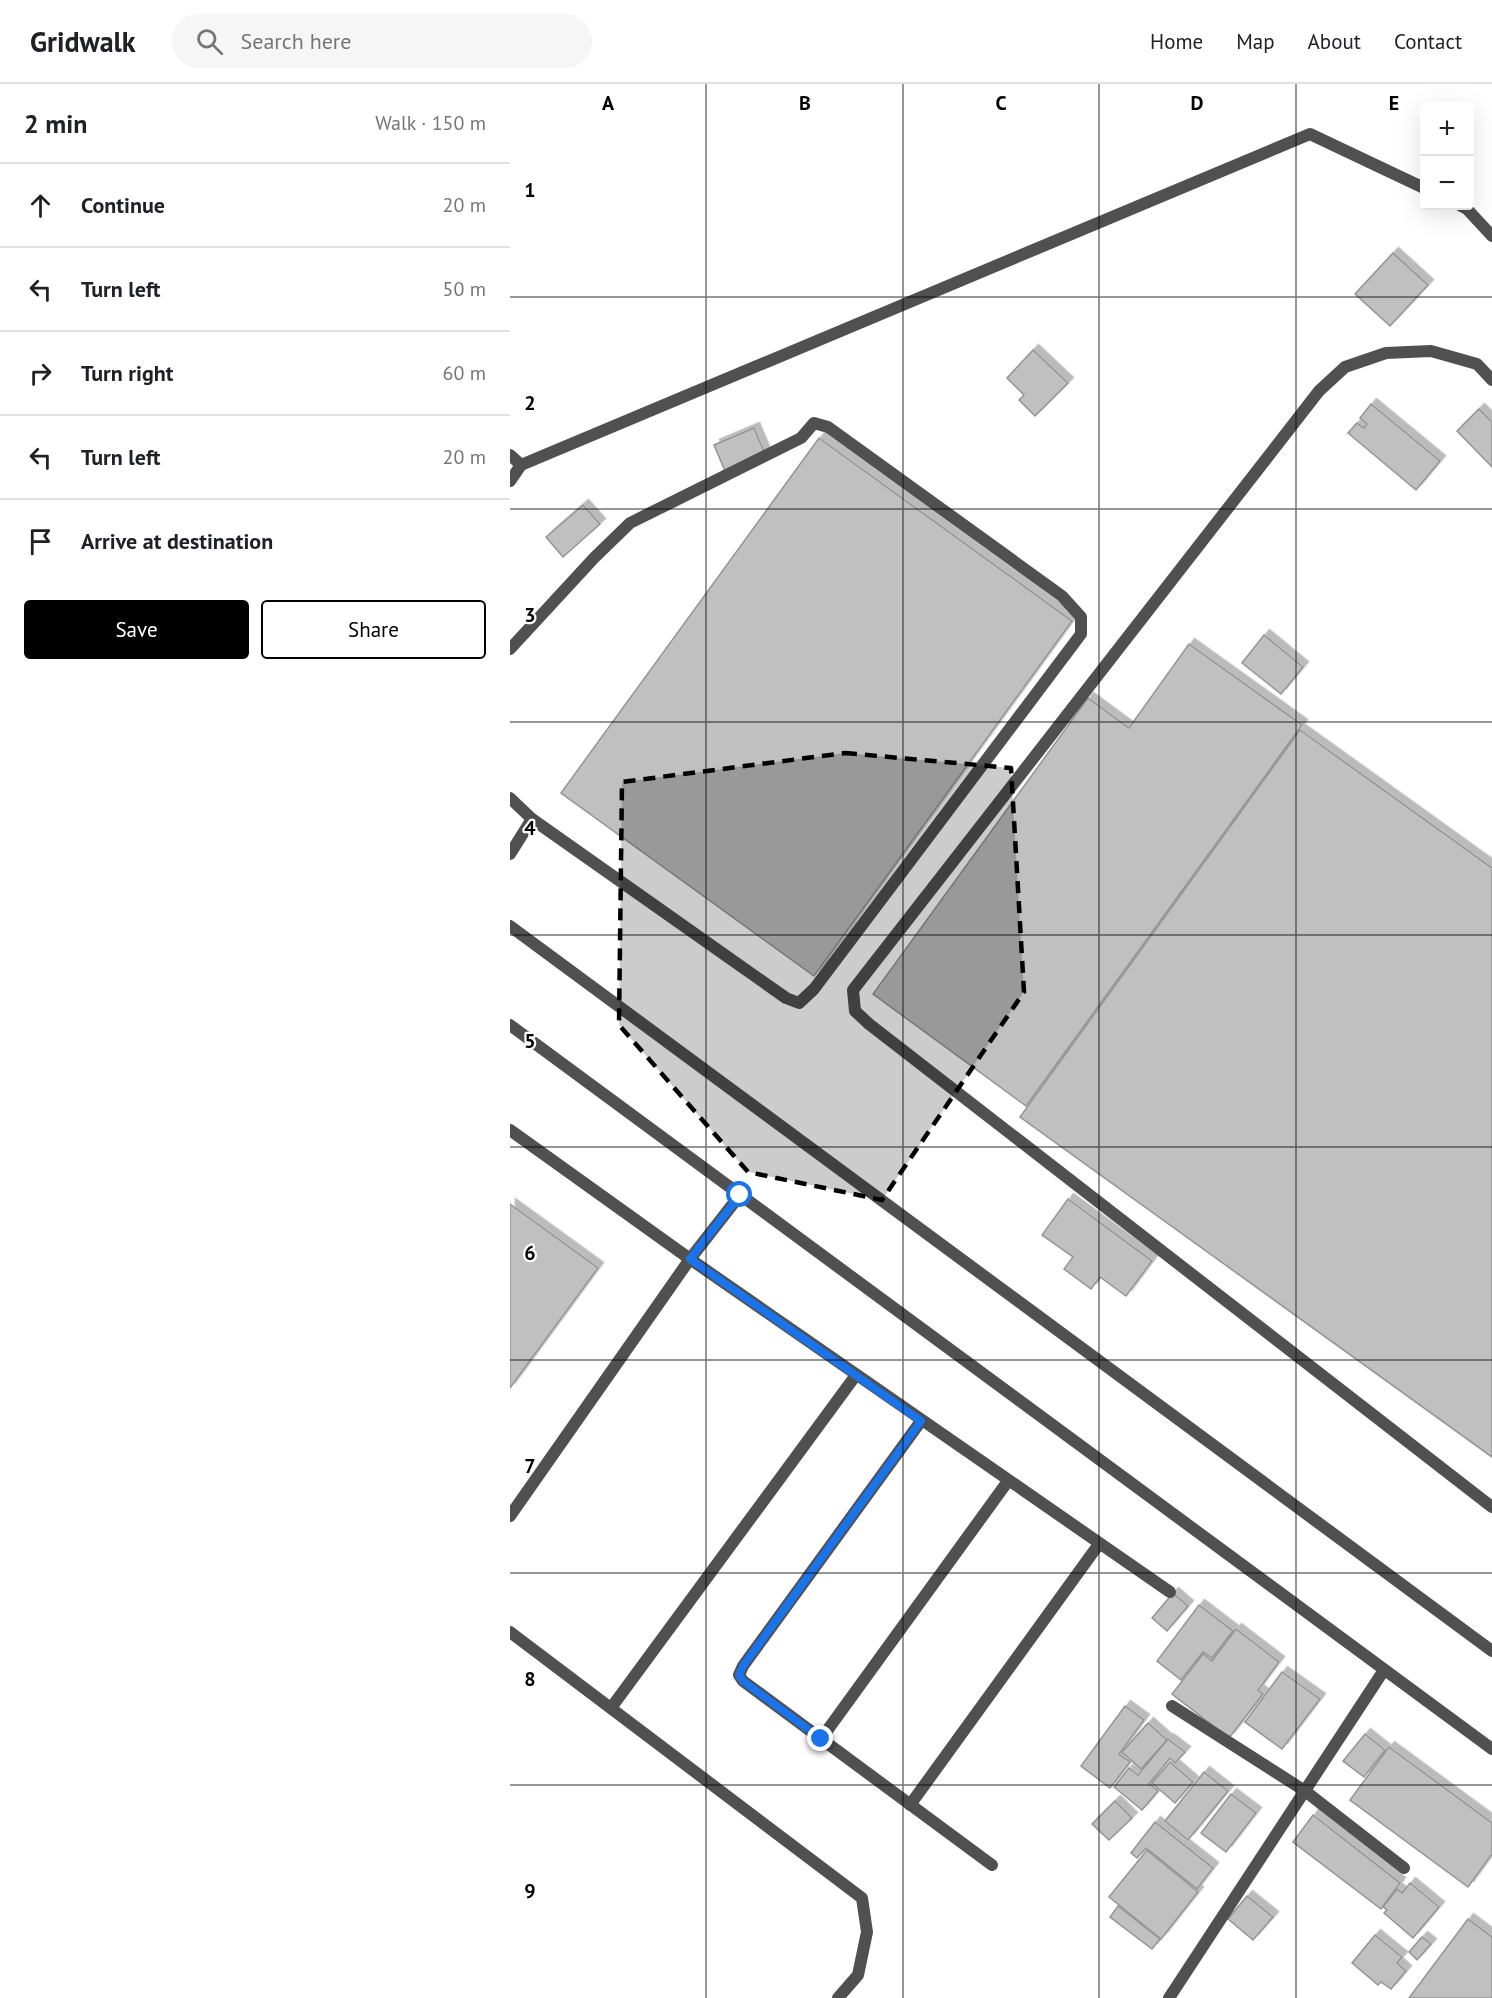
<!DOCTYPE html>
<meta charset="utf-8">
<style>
body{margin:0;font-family:"PT Sans",sans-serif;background:#f6f6f6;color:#202124}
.controls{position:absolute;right:18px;top:18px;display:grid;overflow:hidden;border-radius:6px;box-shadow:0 6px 24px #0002}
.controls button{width:54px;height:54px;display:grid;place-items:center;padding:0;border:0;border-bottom:2px solid #e0e0e0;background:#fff;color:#202124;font:30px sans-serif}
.stop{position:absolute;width:18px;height:18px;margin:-14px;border:4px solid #1a73e8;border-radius:50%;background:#fff}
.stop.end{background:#1a73e8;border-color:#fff;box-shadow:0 2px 6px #0008}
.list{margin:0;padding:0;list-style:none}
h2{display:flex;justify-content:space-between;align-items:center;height:78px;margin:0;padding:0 24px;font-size:26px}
h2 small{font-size:20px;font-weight:400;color:#757577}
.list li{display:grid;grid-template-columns:39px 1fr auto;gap:18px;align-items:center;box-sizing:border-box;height:84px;padding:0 24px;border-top:2px solid #e0e0e0}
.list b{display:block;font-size:22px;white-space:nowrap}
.list em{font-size:20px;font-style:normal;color:#757577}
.actions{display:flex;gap:12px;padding:18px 24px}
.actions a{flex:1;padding:14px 0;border:2px solid #000;border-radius:6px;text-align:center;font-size:21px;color:#000}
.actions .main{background:#000;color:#fff}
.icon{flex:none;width:33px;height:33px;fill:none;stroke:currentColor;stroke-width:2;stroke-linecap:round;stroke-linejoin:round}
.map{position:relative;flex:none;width:982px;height:1914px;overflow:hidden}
header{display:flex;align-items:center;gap:36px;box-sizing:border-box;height:84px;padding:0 30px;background:#fff;border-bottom:2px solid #e0e0e0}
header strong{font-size:28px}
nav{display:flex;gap:33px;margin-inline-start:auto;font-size:21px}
.search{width:420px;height:54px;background:#f6f6f6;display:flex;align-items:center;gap:15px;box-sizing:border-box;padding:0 21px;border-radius:33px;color:#757577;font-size:22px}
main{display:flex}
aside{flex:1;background:#fff}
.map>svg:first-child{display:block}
.building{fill:#c0c0c0;stroke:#949494;stroke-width:1.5;filter:url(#shadow)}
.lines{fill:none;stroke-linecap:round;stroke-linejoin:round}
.service{stroke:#505050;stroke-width:12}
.minor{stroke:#505050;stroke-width:12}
.tertiary{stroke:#505050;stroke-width:12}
.route{stroke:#1a73e8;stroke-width:8}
.marked{fill:#000;fill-opacity:0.2;stroke:#000;stroke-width:4.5;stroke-dasharray:12 8;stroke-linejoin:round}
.grid{fill:none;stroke:#000;stroke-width:1.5;stroke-opacity:0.55}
.grid-label{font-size:20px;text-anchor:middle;font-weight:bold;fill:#000;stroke:#fff;stroke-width:4.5;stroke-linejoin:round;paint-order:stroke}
</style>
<header>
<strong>Gridwalk</strong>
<div class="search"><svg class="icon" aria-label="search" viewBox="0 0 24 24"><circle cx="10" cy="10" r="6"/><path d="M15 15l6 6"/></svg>Search here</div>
<nav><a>Home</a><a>Map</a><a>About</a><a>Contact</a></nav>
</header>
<main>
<aside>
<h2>2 min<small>Walk · 150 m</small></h2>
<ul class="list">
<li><svg class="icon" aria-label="ahead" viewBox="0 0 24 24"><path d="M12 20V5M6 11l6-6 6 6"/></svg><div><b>Continue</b></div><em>20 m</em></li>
<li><svg class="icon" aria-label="left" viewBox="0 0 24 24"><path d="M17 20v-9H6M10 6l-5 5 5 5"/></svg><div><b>Turn left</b></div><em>50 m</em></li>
<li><svg class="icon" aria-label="right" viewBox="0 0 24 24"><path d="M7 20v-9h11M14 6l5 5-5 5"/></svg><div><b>Turn right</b></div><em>60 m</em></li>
<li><svg class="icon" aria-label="left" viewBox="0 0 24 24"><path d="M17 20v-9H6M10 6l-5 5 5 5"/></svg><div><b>Turn left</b></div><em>20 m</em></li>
<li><svg class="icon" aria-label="arrive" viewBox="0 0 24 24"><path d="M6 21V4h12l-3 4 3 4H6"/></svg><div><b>Arrive at destination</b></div></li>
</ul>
<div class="actions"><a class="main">Save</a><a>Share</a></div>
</aside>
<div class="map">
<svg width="982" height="1914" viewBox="0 0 982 1914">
<defs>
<filter id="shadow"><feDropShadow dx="5.5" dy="-5.5" stdDeviation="0" flood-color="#0004"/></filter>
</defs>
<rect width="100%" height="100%" fill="#fff"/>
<g class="building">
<path d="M883,169L918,201L880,242L845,210Z"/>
<path d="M523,266L558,299L525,332L509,316L514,311L497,294Z"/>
<path d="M861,320L930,377L906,406L838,349L847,339L854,344L857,340L850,334Z"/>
<path d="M969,325L982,338V383L947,347Z"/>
<path d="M244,344L255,370L215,387L204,361Z"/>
<path d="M309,354L562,537L304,892L51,709Z"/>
<path d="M73,421L90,440L53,473L36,453Z"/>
<path d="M754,551L793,583L771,610L732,579Z"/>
<path d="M679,560L792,641L516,1022L363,910L578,614L619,644Z"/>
<path d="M790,646L982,784V1373L510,1033Z"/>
<path d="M558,1115L642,1177L616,1212L590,1193L581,1205L554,1185L563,1173L532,1151Z"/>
<path d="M0,1120L88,1184L0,1304Z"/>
<path d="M663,1509L678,1522L657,1547L642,1534Z"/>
<path d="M689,1521L723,1547L702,1574L693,1568L671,1596L647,1577Z"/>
<path d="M726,1545L769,1578L748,1606L753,1610L719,1654L662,1610L693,1570L702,1577Z"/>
<path d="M772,1588L810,1615L772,1665L735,1638Z"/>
<path d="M615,1622L634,1636L609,1670L620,1678L600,1704L571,1682Z"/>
<path d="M638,1639L657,1656L631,1685L612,1668Z"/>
<path d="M855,1650L875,1666L854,1693L833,1677Z"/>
<path d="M658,1655L675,1668L665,1679L660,1674L639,1700L648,1707L632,1726L604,1703L619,1684L628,1691Z"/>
<path d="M879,1663L982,1739V1770L958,1803L840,1716Z"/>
<path d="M660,1678L683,1698L665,1719L642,1699Z"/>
<path d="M694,1688L718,1707L678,1756L655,1737Z"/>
<path d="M721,1710L746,1729L716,1768L691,1749Z"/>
<path d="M605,1717L622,1734L599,1756L582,1740Z"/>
<path d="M803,1731L890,1799L871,1825L783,1758Z"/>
<path d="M645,1738L703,1784L687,1805L636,1764L627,1774L621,1769Z"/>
<path d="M637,1766L688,1808L651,1855L599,1813Z"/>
<path d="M900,1799L929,1823L903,1854L874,1829L877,1826L873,1823L887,1805L892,1809Z"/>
<path d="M737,1812L763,1833L743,1856L718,1835Z"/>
<path d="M608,1822L650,1855L642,1865L600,1833Z"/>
<path d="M958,1835L982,1853V1914H899Z"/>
<path d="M865,1851L892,1873L887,1879L896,1887L881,1905L871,1898L868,1901L842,1879Z"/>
<path d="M912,1853L921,1860L907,1876L899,1868Z"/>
</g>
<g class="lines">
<g class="service">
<path d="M982,296L967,280L921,267L876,269L835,283L809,307L343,906L345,927L359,940L982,1423"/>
<path d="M0,371L11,381"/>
<path d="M0,565L84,474L120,439L291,354L304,339L318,343L552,512L571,533V550L304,905L289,919L276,914L22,735L0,714"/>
<path d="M0,770L22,735"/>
<path d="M0,1046L180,1175L0,1432"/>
<path d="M230,1111L180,1175L660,1508"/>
<path d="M411,1337L233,1582L229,1591L233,1597L482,1781"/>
<path d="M0,1548L352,1814L357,1848L348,1891L328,1914"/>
<path d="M101,1624L346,1291"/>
<path d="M311,1655L498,1397"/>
<path d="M400,1721L589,1460"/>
</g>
<g class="minor">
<path d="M951,122L957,125L982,152"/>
<path d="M0,397L11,381L800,50L914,104"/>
<path d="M662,1622L795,1707L894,1784"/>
<path d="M659,1914L874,1586"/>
</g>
<g class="tertiary">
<path d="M0,842L982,1567"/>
<path d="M0,941L982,1665"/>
</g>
</g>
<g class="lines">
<path class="route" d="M230,1111L180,1175L411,1337L233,1582L229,1591L233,1597L311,1655"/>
</g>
<path class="marked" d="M335,669L501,684L514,908L372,1116L238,1088L109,941L112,698Z"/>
<path class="grid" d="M196,0V1914M393,0V1914M589,0V1914M786,0V1914M0,213H982M0,425H982M0,638H982M0,851H982M0,1063H982M0,1276H982M0,1489H982M0,1701H982"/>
<g class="grid-label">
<text x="98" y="26">A</text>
<text x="295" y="26">B</text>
<text x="491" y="26">C</text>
<text x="687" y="26">D</text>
<text x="884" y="26">E</text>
<text x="20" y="113">1</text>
<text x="20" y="326">2</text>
<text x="20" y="538">3</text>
<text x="20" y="751">4</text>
<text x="20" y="964">5</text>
<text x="20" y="1176">6</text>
<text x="20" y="1389">7</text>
<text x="20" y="1602">8</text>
<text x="20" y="1814">9</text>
</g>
</svg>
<div class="controls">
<button>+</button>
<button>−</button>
</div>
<div class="stop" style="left:230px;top:1111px"></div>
<div class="stop end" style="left:311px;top:1655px"></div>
</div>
</main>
